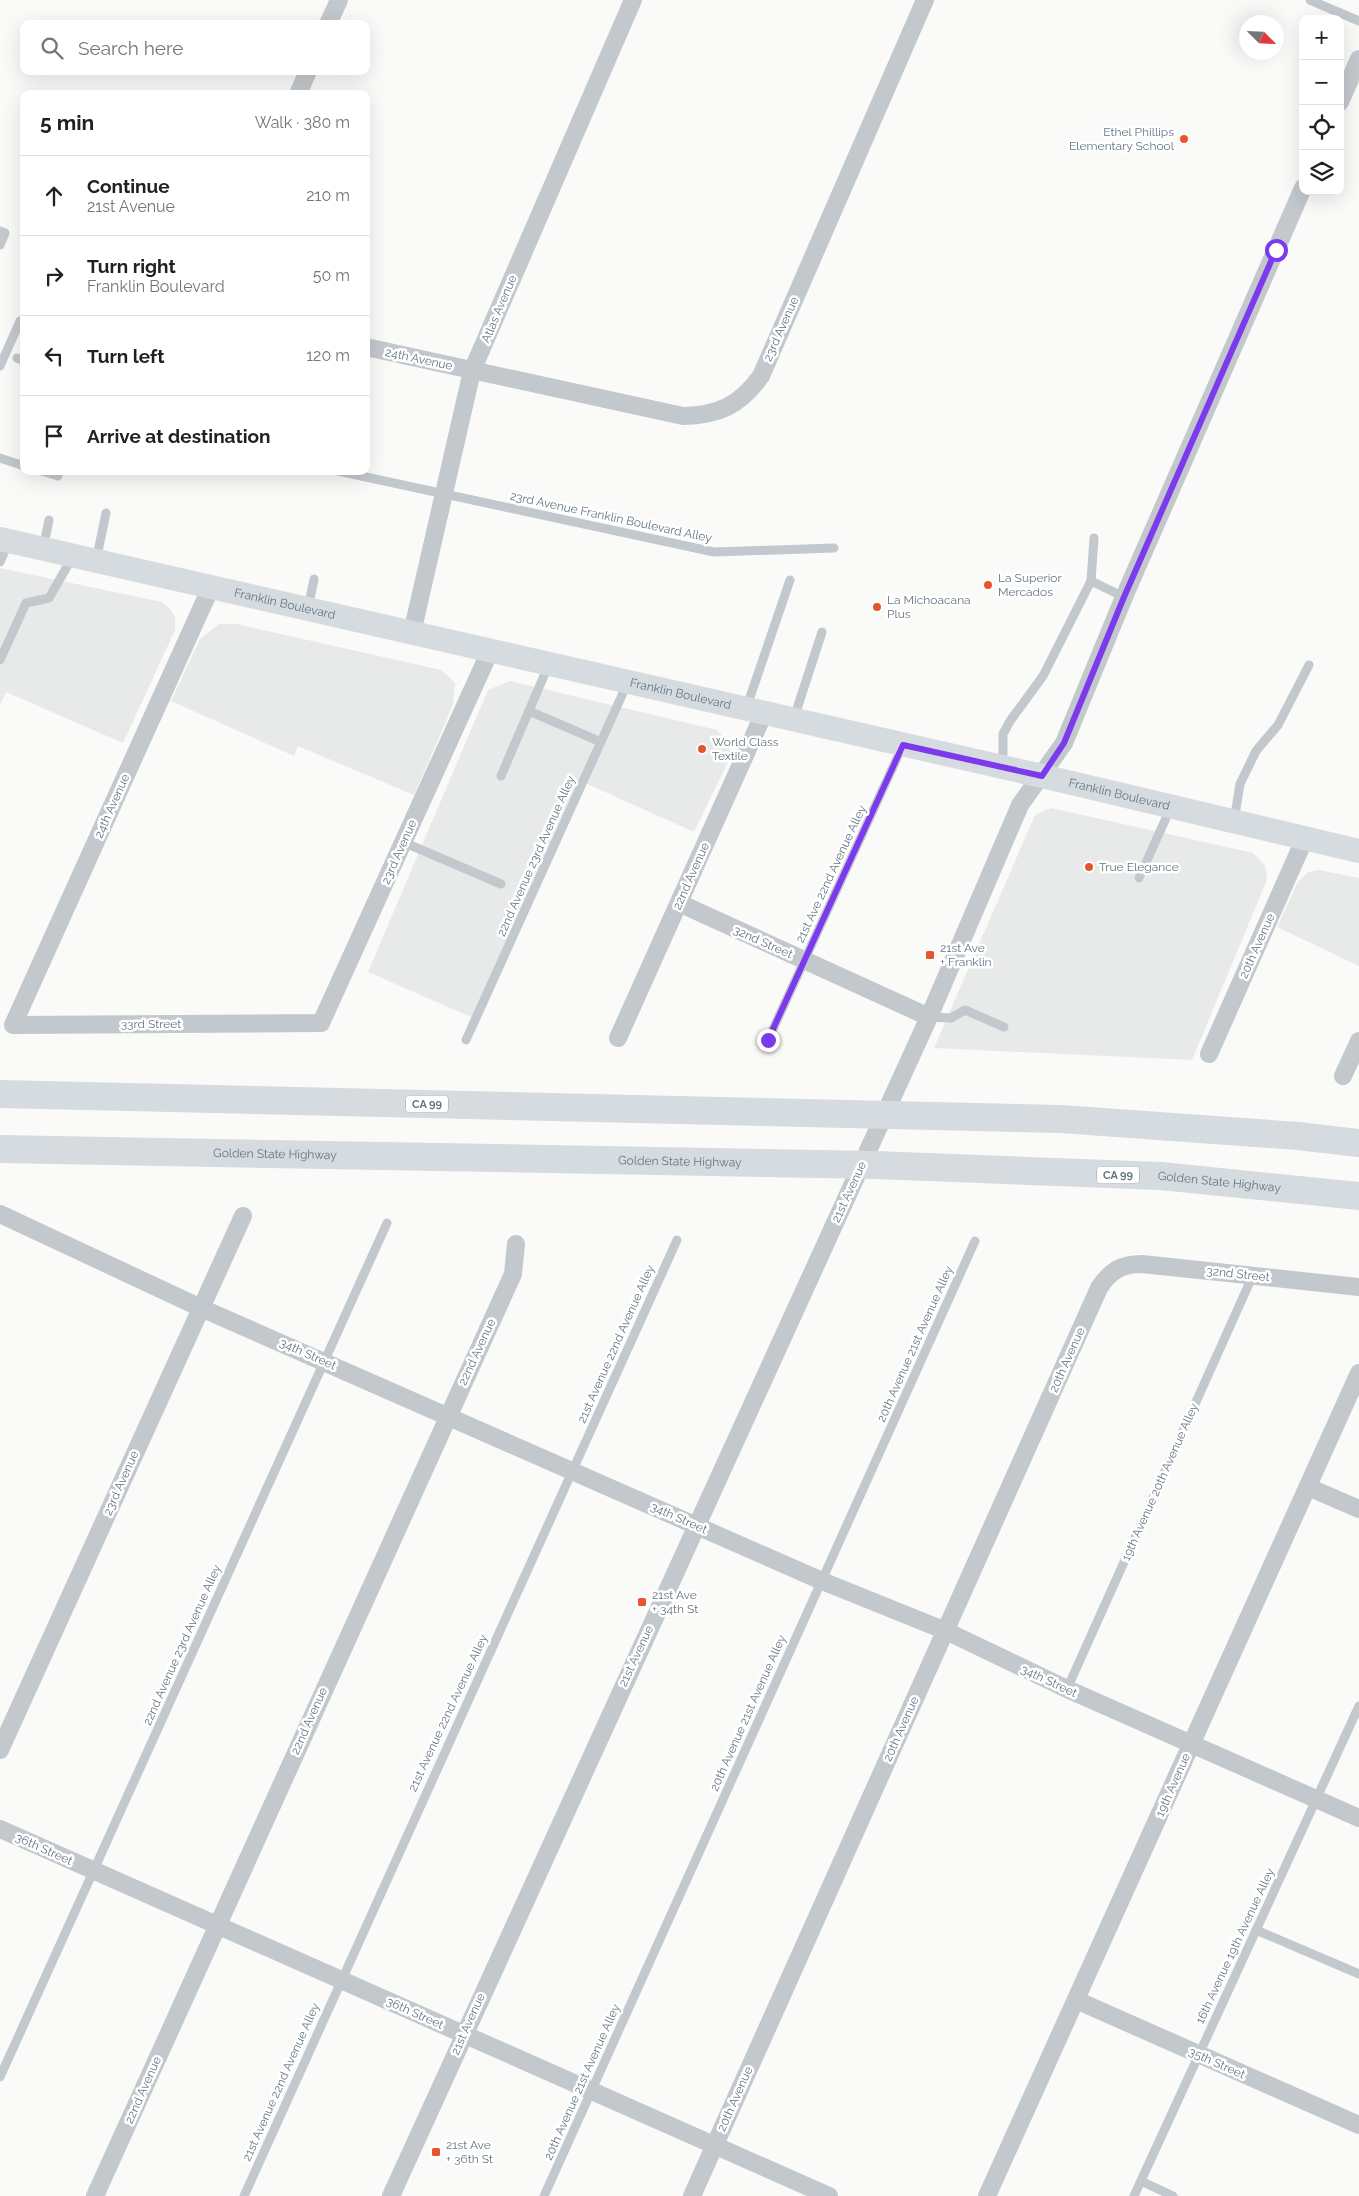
<!DOCTYPE html>
<meta charset="utf-8">
<style>
body{margin:0;font-family:Raleway,sans-serif;background:#f6f6f6;color:#202124}
.controls{position:absolute;right:15px;top:15px;display:grid;overflow:hidden;border-radius:10px;box-shadow:0 5px 20px #0002}
.controls button{width:45px;height:45px;display:grid;place-items:center;padding:0;border:0;border-bottom:1px solid #e0e0e0;background:#fff;color:#202124;font:25px sans-serif}
.compass{position:absolute;left:1239px;top:15px;width:45px;height:45px;border-radius:50%;background:#fff;box-shadow:0 5px 20px #0002;rotate:114deg}
.stop{position:absolute;width:15px;height:15px;margin:-11px;border:4px solid #7c3aed;border-radius:50%;background:#fff}
.stop.end{background:#7c3aed;border-color:#fff;box-shadow:0 1px 5px #0008}
.list{margin:0;padding:0;list-style:none}
h2{display:flex;justify-content:space-between;align-items:center;height:65px;margin:0;padding:0 20px;font-size:21px}
h2 small{font-size:16px;font-weight:400;color:#757577}
.list li{display:grid;grid-template-columns:32px 1fr auto;gap:15px;align-items:center;box-sizing:border-box;height:80px;padding:0 20px;border-top:1px solid #e0e0e0}
.list b{display:block;font-size:19px;white-space:nowrap}
.list p{margin:0;font-size:16px;white-space:nowrap;color:#757577}
.list em{font-size:16px;font-style:normal;color:#757577}
.icon{flex:none;width:28px;height:28px;fill:none;stroke:currentColor;stroke-width:2;stroke-linecap:round;stroke-linejoin:round}
.map{position:relative;flex:none;width:1359px;height:2196px;overflow:hidden}
.search{position:absolute;background:#fff;box-shadow:0 5px 20px #0002;left:20px;top:20px;width:350px;height:55px;display:flex;align-items:center;gap:12px;box-sizing:border-box;padding:0 18px;border-radius:10px;color:#757577;font-size:19px}
.panel{position:absolute;background:#fff;box-shadow:0 5px 20px #0002;left:20px;top:90px;width:350px;height:385px;border-radius:10px}
.map>svg:first-child{display:block}
.built{fill:#e8e9e9}
.lines{fill:none;stroke-linecap:round;stroke-linejoin:round}
.service{stroke:#c3c8cc;stroke-width:9}
.minor{stroke:#c3c8cc;stroke-width:18}
.secondary{stroke:#d6dbdf;stroke-width:24}
.motorway{stroke:#d6dbdf;stroke-width:28}
.route{stroke:#7c3aed;stroke-width:6}
.poi-dot{fill:#e4572e;stroke:#fff;stroke-width:2}
.labels{text-anchor:middle;stroke-width:5;stroke-linejoin:round;paint-order:stroke}
.shield{fill:#fff;stroke:#939fa8;stroke-width:1}
.shield-label{font-size:11px;font-weight:bold;fill:#657683}
.poi-label{font-size:12px;fill:#657683;stroke:#fff;text-anchor:start}
.street-label{font-size:12px;fill:#657683;stroke:#fff}
</style>
<div class="map">
<svg width="1359" height="2196" viewBox="0 0 1359 2196">
<rect width="100%" height="100%" fill="#fafaf8"/>
<g class="built">
<path d="M0,568L162,602L171,610L175,618V630L123,743L6,692L0,705Z"/>
<path d="M219,624H236L441,670L448,676L455,683L453,705L414,795L298,746L294,756L171,701L200,639Z"/>
<path d="M510,681L717,730L729,743L730,758L694,832L585,783L478,1020L368,972L488,690Z"/>
<path d="M1051,808L1253,853L1265,865L1267,880L1192,1060L934,1048L1035,815Z"/>
<path d="M1319,870L1359,878V966L1277,927L1298,882L1308,872Z"/>
</g>
<g class="lines">
<g class="service">
<path d="M1310,0L1359,21"/>
<path d="M0,231L5,233L0,245"/>
<path d="M17,358L24,361"/>
<path d="M0,366L20,321"/>
<path d="M0,458L24,466"/>
<path d="M42,471L58,476"/>
<path d="M338,471L714,552L834,548"/>
<path d="M43,549L49,520"/>
<path d="M96,561L106,513"/>
<path d="M0,562L9,542"/>
<path d="M1091,581L1094,538"/>
<path d="M308,609L314,579"/>
<path d="M0,660L26,603L49,598L73,556"/>
<path d="M746,709L790,580"/>
<path d="M529,711L601,742"/>
<path d="M794,718L822,632"/>
<path d="M1003,767V734L1010,721L1043,676L1091,581L1124,597"/>
<path d="M501,776L549,664"/>
<path d="M1234,821L1240,784L1256,751L1278,725L1309,665"/>
<path d="M403,842L501,884"/>
<path d="M1139,878L1171,807"/>
<path d="M929,1017L951,1018L965,1010L1004,1027"/>
<path d="M466,1040L628,682"/>
<path d="M768,1040L903,745"/>
<path d="M1067,1689L1253,1275"/>
<path d="M1256,1930L1359,1974"/>
<path d="M0,2077L387,1223"/>
<path d="M1141,2181L1173,2196"/>
<path d="M244,2196L677,1240"/>
<path d="M544,2196L975,1241"/>
<path d="M1134,2196L1359,1706"/>
</g>
<g class="minor">
<path d="M328,24L339,0"/>
<path d="M298,94L308,71"/>
<path d="M1340,102L1359,59"/>
<path d="M366,347L683,416C719,415 739,406 761,376L925,0"/>
<path d="M211,587L13,1025L321,1023L490,651"/>
<path d="M412,633L472,371L633,0"/>
<path d="M679,903L929,1017"/>
<path d="M618,1038L764,713"/>
<path d="M1209,1054L1305,838"/>
<path d="M1343,1076L1359,1041"/>
<path d="M0,1214L201,1308L822,1581L946,1631L1067,1689L1359,1818"/>
<path d="M1308,1487L1359,1509"/>
<path d="M0,1750L243,1216"/>
<path d="M0,1829L829,2196"/>
<path d="M1076,2000L1359,2125"/>
<path d="M95,2196L513,1274L516,1244"/>
<path d="M391,2196L929,1017L1020,805L1064,743L1124,597L1303,188"/>
<path d="M692,2196L1099,1288C1110,1271 1121,1264 1142,1264L1359,1287"/>
<path d="M987,2196L1359,1373"/>
</g>
<path class="secondary" id="s1" d="M0,539L1042,776L1359,851"/>
<g class="motorway">
<path d="M0,1094L1061,1119L1298,1136L1359,1143"/>
<path id="s2" d="M0,1149L876,1165L1161,1176L1359,1196"/>
</g>
</g>
<g class="lines">
<path class="route" d="M768,1040L903,745L1042,776L1064,743L1124,597L1276,250"/>
</g>
<g class="poi-dot">
<circle cx="1184" cy="139" r="5"/>
<circle cx="988" cy="585" r="5"/>
<circle cx="877" cy="607" r="5"/>
<circle cx="702" cy="749" r="5"/>
<circle cx="1089" cy="867" r="5"/>
<rect x="925" y="950" width="10" height="10" rx="2.5"/>
<rect x="637" y="1597" width="10" height="10" rx="2.5"/>
<rect x="431" y="2147" width="10" height="10" rx="2.5"/>
</g>
<g class="labels">
<g class="shield">
<rect x="406" y="1095.5" width="42" height="17" rx="4"/>
<rect x="1097" y="1166.5" width="42" height="17" rx="4"/>
</g>
<g class="shield-label">
<text x="427" y="1108">CA 99</text>
<text x="1118" y="1179">CA 99</text>
</g>
<g class="poi-label">
<text x="1174" y="136" text-anchor="end">Ethel Phillips<tspan x="1174" dy="14">Elementary School</tspan></text>
<text x="998" y="582">La Superior<tspan x="998" dy="14">Mercados</tspan></text>
<text x="887" y="604">La Michoacana<tspan x="887" dy="14">Plus</tspan></text>
<text x="712" y="746">World Class<tspan x="712" dy="14">Textile</tspan></text>
<text x="1099" y="871">True Elegance</text>
<text x="940" y="952">21st Ave<tspan x="940" dy="14">+ Franklin</tspan></text>
<text x="652" y="1599">21st Ave<tspan x="652" dy="14">+ 34th St</tspan></text>
<text x="446" y="2149">21st Ave<tspan x="446" dy="14">+ 36th St</tspan></text>
</g>
<g class="street-label">
<text transform="translate(499 309) rotate(-67)" y="4">Atlas Avenue</text>
<text transform="translate(781 329) rotate(-66)" y="4">23rd Avenue</text>
<text transform="translate(419 359) rotate(12)" y="4">24th Avenue</text>
<text transform="translate(611 517) rotate(12)" y="4">23rd Avenue Franklin Boulevard Alley</text>
<text dy="4" stroke="none"><textPath href="#s1" startOffset="292">Franklin Boulevard</textPath></text>
<text dy="4" stroke="none"><textPath href="#s1" startOffset="698">Franklin Boulevard</textPath></text>
<text dy="4" stroke="none"><textPath href="#s1" startOffset="1148">Franklin Boulevard</textPath></text>
<text transform="translate(112 806) rotate(-66)" y="4">24th Avenue</text>
<text transform="translate(399 852) rotate(-66)" y="4">23rd Avenue</text>
<text transform="translate(536 856) rotate(-66)" y="4">22nd Avenue 23rd Avenue Alley</text>
<text transform="translate(831 874) rotate(-65)" y="4">21st Ave 22nd Avenue Alley</text>
<text transform="translate(691 876) rotate(-66)" y="4">22nd Avenue</text>
<text transform="translate(763 942) rotate(24)" y="4">32nd Street</text>
<text transform="translate(1257 946) rotate(-66)" y="4">20th Avenue</text>
<text x="151" y="1028">33rd Street</text>
<text dy="4" stroke="none"><textPath href="#s2" startOffset="275">Golden State Highway</textPath></text>
<text dy="4" stroke="none"><textPath href="#s2" startOffset="680">Golden State Highway</textPath></text>
<text dy="4" stroke="none"><textPath href="#s2" startOffset="1220">Golden State Highway</textPath></text>
<text transform="translate(849 1192) rotate(-65)" y="4">21st Avenue</text>
<text transform="translate(1238 1274) rotate(6)" y="4">32nd Street</text>
<text transform="translate(616 1344) rotate(-66)" y="4">21st Avenue 22nd Avenue Alley</text>
<text transform="translate(915 1344) rotate(-66)" y="4">20th Avenue 21st Avenue Alley</text>
<text transform="translate(477 1352) rotate(-65)" y="4">22nd Avenue</text>
<text transform="translate(308 1354) rotate(24)" y="4">34th Street</text>
<text transform="translate(1067 1360) rotate(-66)" y="4">20th Avenue</text>
<text transform="translate(1160 1482) rotate(-66)" y="4">19th Avenue 20th Avenue Alley</text>
<text transform="translate(121 1483) rotate(-66)" y="4">23rd Avenue</text>
<text transform="translate(679 1518) rotate(24)" y="4">34th Street</text>
<text transform="translate(182 1645) rotate(-66)" y="4">22nd Avenue 23rd Avenue Alley</text>
<text transform="translate(636 1656) rotate(-65)" y="4">21st Avenue</text>
<text transform="translate(1049 1681) rotate(25)" y="4">34th Street</text>
<text transform="translate(448 1713) rotate(-65)" y="4">21st Avenue 22nd Avenue Alley</text>
<text transform="translate(748 1713) rotate(-66)" y="4">20th Avenue 21st Avenue Alley</text>
<text transform="translate(309 1721) rotate(-66)" y="4">22nd Avenue</text>
<text transform="translate(901 1729) rotate(-66)" y="4">20th Avenue</text>
<text transform="translate(1173 1785) rotate(-66)" y="4">19th Avenue</text>
<text transform="translate(44 1849) rotate(24)" y="4">36th Street</text>
<text transform="translate(1235 1946) rotate(-65)" y="4">16th Avenue 19th Avenue Alley</text>
<text transform="translate(415 2013) rotate(24)" y="4">36th Street</text>
<text transform="translate(468 2024) rotate(-66)" y="4">21st Avenue</text>
<text transform="translate(1217 2063) rotate(24)" y="4">35th Street</text>
<text transform="translate(281 2082) rotate(-66)" y="4">21st Avenue 22nd Avenue Alley</text>
<text transform="translate(582 2082) rotate(-66)" y="4">20th Avenue 21st Avenue Alley</text>
<text transform="translate(143 2090) rotate(-66)" y="4">22nd Avenue</text>
<text transform="translate(735 2099) rotate(-66)" y="4">20th Avenue</text>
</g>
</g>
</svg>
<div class="controls">
<button>+</button>
<button>−</button>
<button><svg class="icon" aria-label="locate" viewBox="0 0 24 24"><circle cx="12" cy="12" r="6"/><path d="M12 2v4M12 18v4M2 12h4M18 12h4"/></svg></button>
<button><svg class="icon" aria-label="layers" viewBox="0 0 24 24"><path d="M12 4l9 5-9 5-9-5zM3 14l9 5 9-5"/></svg></button>
</div>
<svg class="compass" viewBox="-18 -18 36 36"><path d="M0-13l5 13h-10z" fill="#e53935"/><path d="M0 13l5-13h-10z" fill="#757577"/></svg>
<div class="stop" style="left:1276px;top:250px"></div>
<div class="stop end" style="left:768px;top:1040px"></div>
<div class="search"><svg class="icon" aria-label="search" viewBox="0 0 24 24"><circle cx="10" cy="10" r="6"/><path d="M15 15l6 6"/></svg>Search here</div>
<section class="panel">
<h2>5 min<small>Walk · 380 m</small></h2>
<ul class="list">
<li><svg class="icon" aria-label="ahead" viewBox="0 0 24 24"><path d="M12 20V5M6 11l6-6 6 6"/></svg><div><b>Continue</b><p>21st Avenue</p></div><em>210 m</em></li>
<li><svg class="icon" aria-label="right" viewBox="0 0 24 24"><path d="M7 20v-9h11M14 6l5 5-5 5"/></svg><div><b>Turn right</b><p>Franklin Boulevard</p></div><em>50 m</em></li>
<li><svg class="icon" aria-label="left" viewBox="0 0 24 24"><path d="M17 20v-9H6M10 6l-5 5 5 5"/></svg><div><b>Turn left</b></div><em>120 m</em></li>
<li><svg class="icon" aria-label="arrive" viewBox="0 0 24 24"><path d="M6 21V4h12l-3 4 3 4H6"/></svg><div><b>Arrive at destination</b></div></li>
</ul>
</section>
</div>
